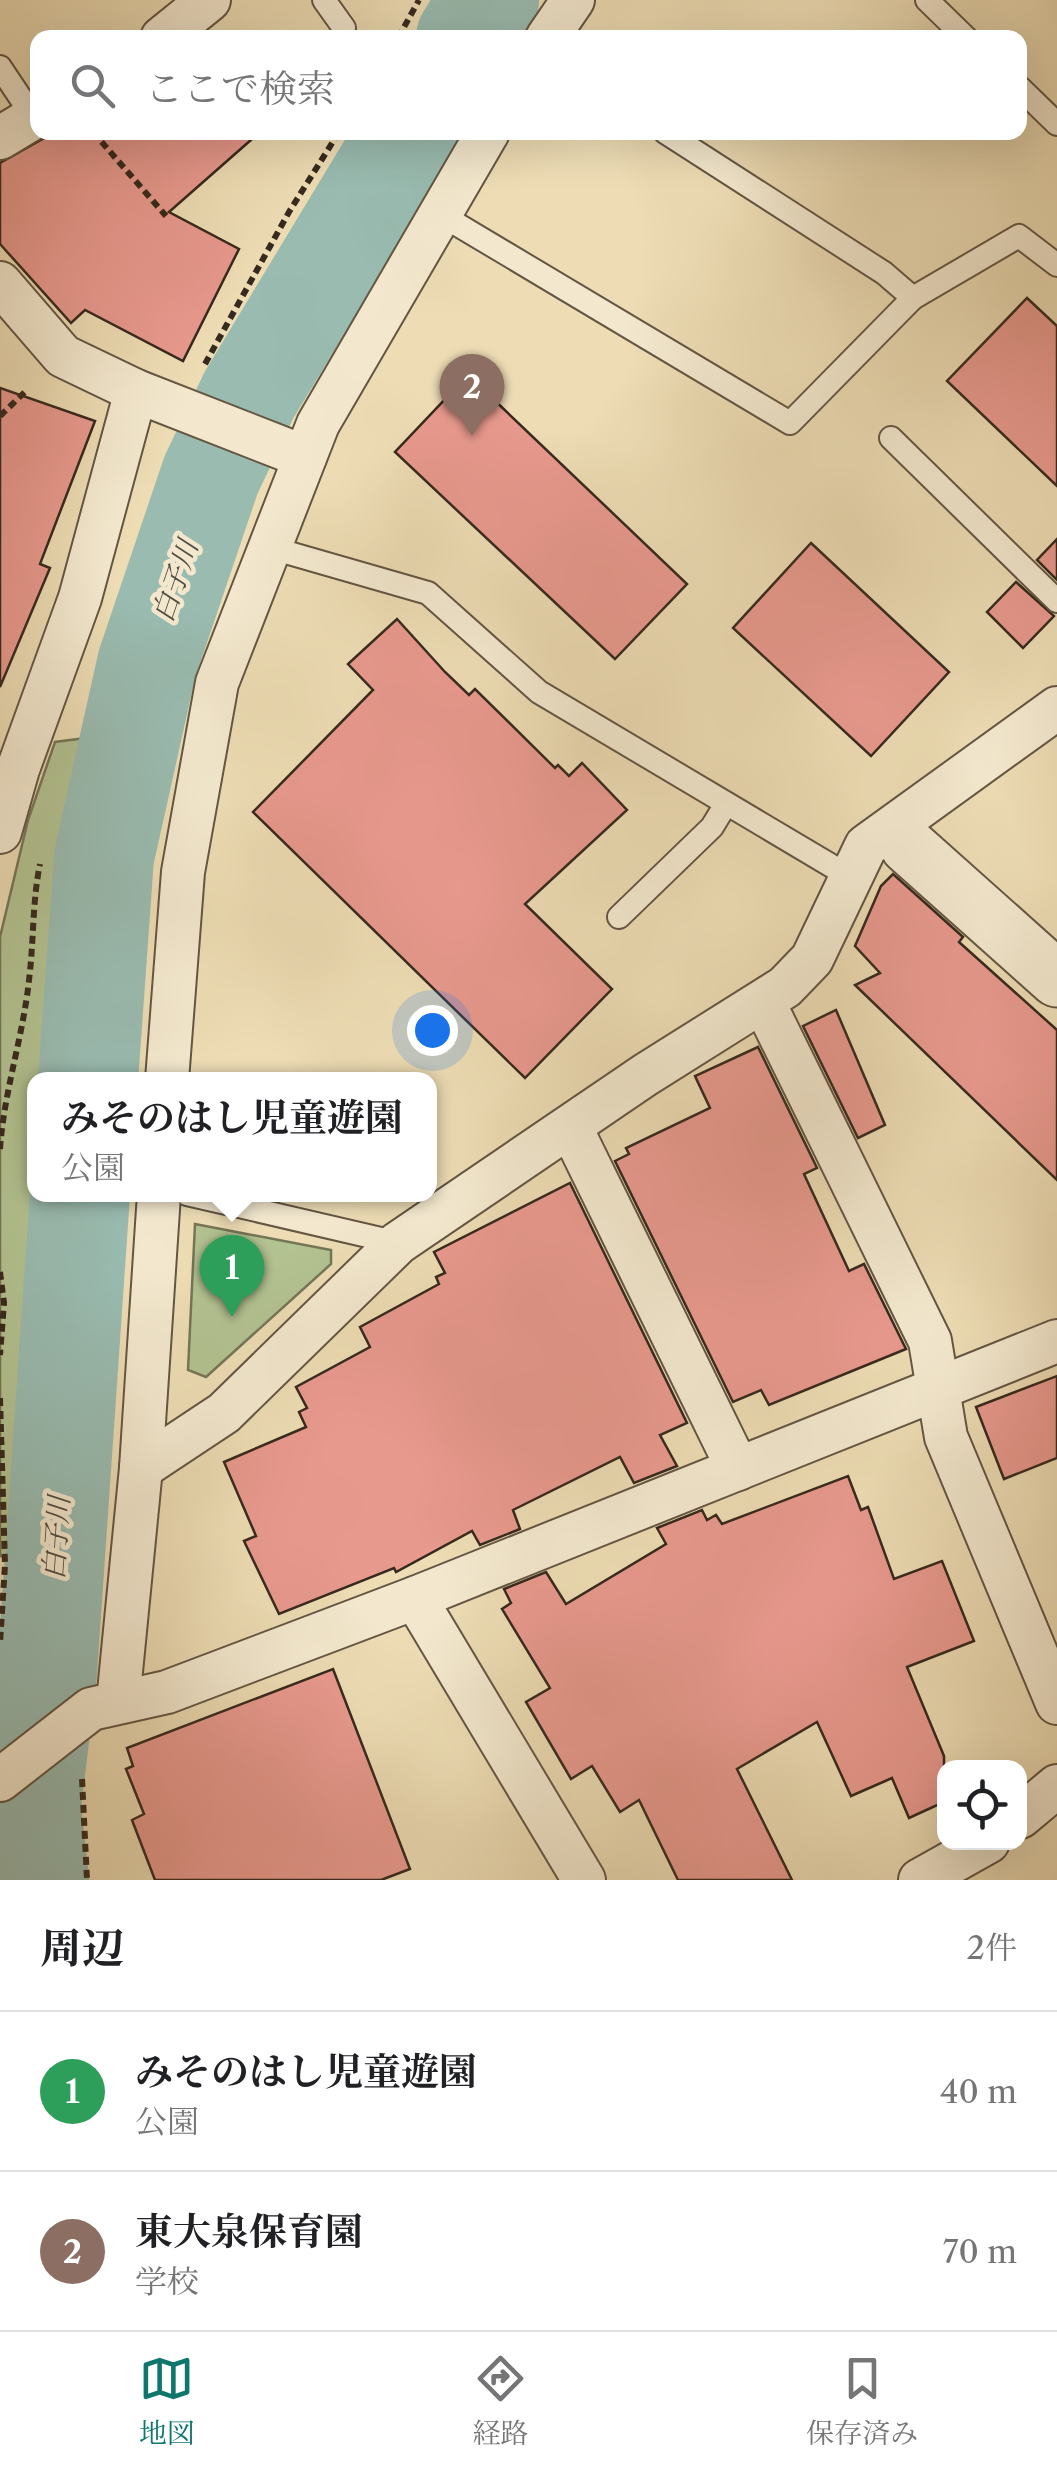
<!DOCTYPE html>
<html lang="ja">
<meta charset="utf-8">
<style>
body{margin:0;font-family:"Libre Caslon Text","Noto Serif JP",serif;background:#f2f2f2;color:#202124}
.controls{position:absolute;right:30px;bottom:30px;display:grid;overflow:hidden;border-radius:20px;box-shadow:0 10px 40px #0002}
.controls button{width:90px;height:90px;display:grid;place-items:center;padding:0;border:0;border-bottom:2px solid #e0e0e0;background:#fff;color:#202124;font:50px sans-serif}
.you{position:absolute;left:432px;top:1030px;width:35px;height:35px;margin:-25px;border:8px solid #fff;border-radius:50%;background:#1a73e8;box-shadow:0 0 0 15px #1a73e833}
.badge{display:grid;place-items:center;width:65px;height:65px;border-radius:50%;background:#0f766e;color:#fff;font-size:32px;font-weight:700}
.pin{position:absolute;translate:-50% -82px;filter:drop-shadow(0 2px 5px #0008)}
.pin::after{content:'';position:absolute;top:52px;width:35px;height:30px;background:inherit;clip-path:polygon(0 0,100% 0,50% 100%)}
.popup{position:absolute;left:27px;top:1072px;width:410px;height:130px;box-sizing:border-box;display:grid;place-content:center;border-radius:20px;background:#fff;filter:drop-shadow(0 2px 8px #0005);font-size:32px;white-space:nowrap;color:#757577}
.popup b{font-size:38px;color:#202124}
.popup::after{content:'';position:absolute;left:50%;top:100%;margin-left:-20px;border:20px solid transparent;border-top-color:#fff}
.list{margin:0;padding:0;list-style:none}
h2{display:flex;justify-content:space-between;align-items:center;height:130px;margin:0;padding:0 40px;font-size:42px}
h2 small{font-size:32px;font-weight:400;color:#757577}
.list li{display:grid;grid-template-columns:65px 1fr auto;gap:30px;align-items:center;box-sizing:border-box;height:160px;padding:0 40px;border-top:2px solid #e0e0e0}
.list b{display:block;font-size:38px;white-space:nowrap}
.list p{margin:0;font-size:32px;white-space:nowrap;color:#757577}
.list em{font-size:32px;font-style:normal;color:#757577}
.icon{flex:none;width:55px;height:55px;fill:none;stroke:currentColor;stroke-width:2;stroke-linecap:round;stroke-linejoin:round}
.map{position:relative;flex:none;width:1057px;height:1880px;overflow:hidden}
.search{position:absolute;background:#fff;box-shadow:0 10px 40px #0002;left:30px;right:30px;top:30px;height:110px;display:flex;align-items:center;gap:25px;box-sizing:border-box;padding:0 35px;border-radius:20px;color:#757577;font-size:38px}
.sheet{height:450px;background:#fff}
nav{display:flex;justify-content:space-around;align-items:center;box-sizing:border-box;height:140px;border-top:2px solid #e0e0e0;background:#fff;font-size:28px;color:#757577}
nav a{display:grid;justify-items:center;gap:5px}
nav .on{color:#0f766e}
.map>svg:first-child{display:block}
.green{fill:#b3c291;stroke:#747657;stroke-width:2.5}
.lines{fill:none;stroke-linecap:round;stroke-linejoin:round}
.river{stroke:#99bbb0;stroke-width:100}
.building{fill:#e8998e;stroke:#36291d;stroke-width:2.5}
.service-casing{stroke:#645643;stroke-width:26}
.minor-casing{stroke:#645643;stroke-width:46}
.tertiary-casing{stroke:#645643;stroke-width:59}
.path{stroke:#36291d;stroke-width:6;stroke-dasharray:8 5;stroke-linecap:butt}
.service{stroke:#f3e8ce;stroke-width:22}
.minor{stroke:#f3e8ce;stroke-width:42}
.tertiary{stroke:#f3e8ce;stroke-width:55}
.labels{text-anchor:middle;stroke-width:9;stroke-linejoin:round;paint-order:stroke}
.water-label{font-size:28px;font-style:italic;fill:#4f4e42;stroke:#f3e8ce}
</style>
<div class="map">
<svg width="1057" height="1880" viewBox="0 0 1057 1880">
<rect width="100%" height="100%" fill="#eddcb4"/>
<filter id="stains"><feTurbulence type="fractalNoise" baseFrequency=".002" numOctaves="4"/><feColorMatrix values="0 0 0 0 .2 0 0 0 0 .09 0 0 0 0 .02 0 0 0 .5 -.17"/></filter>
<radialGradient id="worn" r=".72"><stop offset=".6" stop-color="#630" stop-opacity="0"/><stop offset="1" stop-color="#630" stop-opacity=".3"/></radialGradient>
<g class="green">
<path d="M86,738L63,852L45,1079L34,1080L37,1195L12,1558L0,1556V937L28,820L55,742Z"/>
<path d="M195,1224L331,1250V1264L206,1377L188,1370Z"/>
</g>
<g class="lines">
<g class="river">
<path d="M466,38L489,0"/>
<path d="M88,1080L104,857L147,664L211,475L249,395L408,132"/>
<path d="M39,1880L31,1806L47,1672L80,1194"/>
</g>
</g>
<g class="building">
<path d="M55,132H260L169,212L239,249L183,361L85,310L71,323L0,244V163Z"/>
<path d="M1027,298L1057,326V486L947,381Z"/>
<path d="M468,375L687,584L615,659L395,452Z"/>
<path d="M0,388L95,421L40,564L50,568L0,687Z"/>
<path d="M1057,539V580L1037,560Z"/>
<path d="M811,543L949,672L871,756L733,628Z"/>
<path d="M1016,582L1054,616L1023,648L987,612Z"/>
<path d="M397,619L445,672L469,695L475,689L555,768L558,765L569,776L582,763L627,810L525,904L612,989L525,1078L253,812L373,690L348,664Z"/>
<path d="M893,874L963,937L959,942L1057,1030V1180L855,985L880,973L855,946L881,886Z"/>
<path d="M836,1010L885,1125L858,1138L803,1026Z"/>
<path d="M758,1047L817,1168L804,1174L849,1271L864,1264L906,1349L769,1405L761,1390L733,1402L615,1161L629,1154L626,1148L710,1108L695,1076Z"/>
<path d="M570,1183L687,1423L660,1435L677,1466L634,1483L620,1457L513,1510L520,1529L480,1545L472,1531L396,1572L394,1568L279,1614L244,1541L256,1536L224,1462L306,1427L299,1412L307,1408L296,1387L370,1347L360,1327L439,1284L436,1277L445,1273L434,1252Z"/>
<path d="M1057,1376V1458L1004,1479L976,1407Z"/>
<path d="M848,1476L861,1510L868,1507L894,1579L942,1561L974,1641L907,1667L944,1756V1802L909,1818L892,1778L851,1796L817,1722L737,1769L792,1880H678L639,1800L620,1812L592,1766L571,1779L526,1702L550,1688L502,1609L511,1603L504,1589L546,1572L566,1604L666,1544L657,1528L702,1510L707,1520L716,1515L722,1524Z"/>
<path d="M333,1669L410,1869L381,1880H155L132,1820L144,1814L126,1769L133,1766L127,1748Z"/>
</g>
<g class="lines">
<defs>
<g id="service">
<path d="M324,0L344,28"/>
<path d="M927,0L966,38"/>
<path d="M0,67L34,118"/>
<path d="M1020,88L1057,124"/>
<path d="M438,213L790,423L913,298L884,273L665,132"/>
<path d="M913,298L1019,236L1057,265"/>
<path d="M891,438L1057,601"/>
<path d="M268,547L428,593L539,692L852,878"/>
<path d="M619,917L712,827L726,804"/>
<path d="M187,1194L398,1243"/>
</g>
<g id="minor">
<path d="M162,38L209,0"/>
<path d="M547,38L573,0"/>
<path d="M0,138L38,115"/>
<path d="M0,283L63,356L136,391"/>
<path d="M0,832L18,769L80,598L136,391L305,457"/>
<path d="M764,1003L930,1341L946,1437L1057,1703"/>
<path d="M167,1080L183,872L217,683L318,424L488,132"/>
<path d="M571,1128L738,1469"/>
<path d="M141,1468L224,1413L398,1243L645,1075L785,987L812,959L866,846L1057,708"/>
<path d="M415,1598L584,1880"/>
<path d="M118,1702L141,1468L159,1194"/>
<path d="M0,1780L91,1709L167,1692L415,1598L1057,1341"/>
<path d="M1020,1817L1057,1786"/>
<path d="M920,1880L988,1842"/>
</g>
<path id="tertiary" d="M908,846L1057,979"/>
</defs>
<use href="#service" class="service-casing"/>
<use href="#minor" class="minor-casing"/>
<use href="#tertiary" class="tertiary-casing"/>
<g class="path">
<path d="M398,38L419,0"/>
<path d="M93,132L166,216"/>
<path d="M205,364L289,212L339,132"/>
<path d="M0,416L28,389"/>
<path d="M0,1149C4,1091 23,1037 29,980C34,941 32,903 40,864"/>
<path d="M0,1272L4,1303L0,1355"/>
<path d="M0,1398L5,1565L0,1643"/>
<path d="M82,1779L87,1880"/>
</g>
<use href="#service" class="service"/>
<use href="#minor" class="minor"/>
<use href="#tertiary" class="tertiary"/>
</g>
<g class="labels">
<g class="water-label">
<text transform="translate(175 581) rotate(-71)" y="10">白子川</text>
<text transform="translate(56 1538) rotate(-86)" y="10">白子川</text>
</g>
</g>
<rect width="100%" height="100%" filter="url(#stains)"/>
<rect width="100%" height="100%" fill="url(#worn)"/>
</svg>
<div class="controls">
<button><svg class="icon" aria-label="locate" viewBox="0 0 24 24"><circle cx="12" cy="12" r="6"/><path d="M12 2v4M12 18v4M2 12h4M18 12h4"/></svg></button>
</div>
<div class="you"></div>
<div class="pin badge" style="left:232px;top:1317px;background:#2e9e5b">1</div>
<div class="popup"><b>みそのはし児童遊園</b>公園</div>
<div class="pin badge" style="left:472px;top:436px;background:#8d6e63">2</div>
<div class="search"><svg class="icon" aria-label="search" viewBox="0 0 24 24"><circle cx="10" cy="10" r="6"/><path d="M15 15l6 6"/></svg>ここで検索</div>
</div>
<section class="sheet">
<h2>周辺<small>2件</small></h2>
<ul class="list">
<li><span class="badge" style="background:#2e9e5b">1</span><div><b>みそのはし児童遊園</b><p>公園</p></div><em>40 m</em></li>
<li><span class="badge" style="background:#8d6e63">2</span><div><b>東大泉保育園</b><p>学校</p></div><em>70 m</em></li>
</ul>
</section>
<nav>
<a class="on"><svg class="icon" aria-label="map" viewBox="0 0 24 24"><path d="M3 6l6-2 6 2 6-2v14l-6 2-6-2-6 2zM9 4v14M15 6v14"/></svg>地図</a>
<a><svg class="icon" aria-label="directions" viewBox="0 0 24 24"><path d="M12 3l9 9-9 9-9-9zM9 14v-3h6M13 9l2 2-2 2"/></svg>経路</a>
<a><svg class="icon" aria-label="saved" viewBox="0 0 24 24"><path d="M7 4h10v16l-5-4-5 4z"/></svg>保存済み</a>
</nav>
